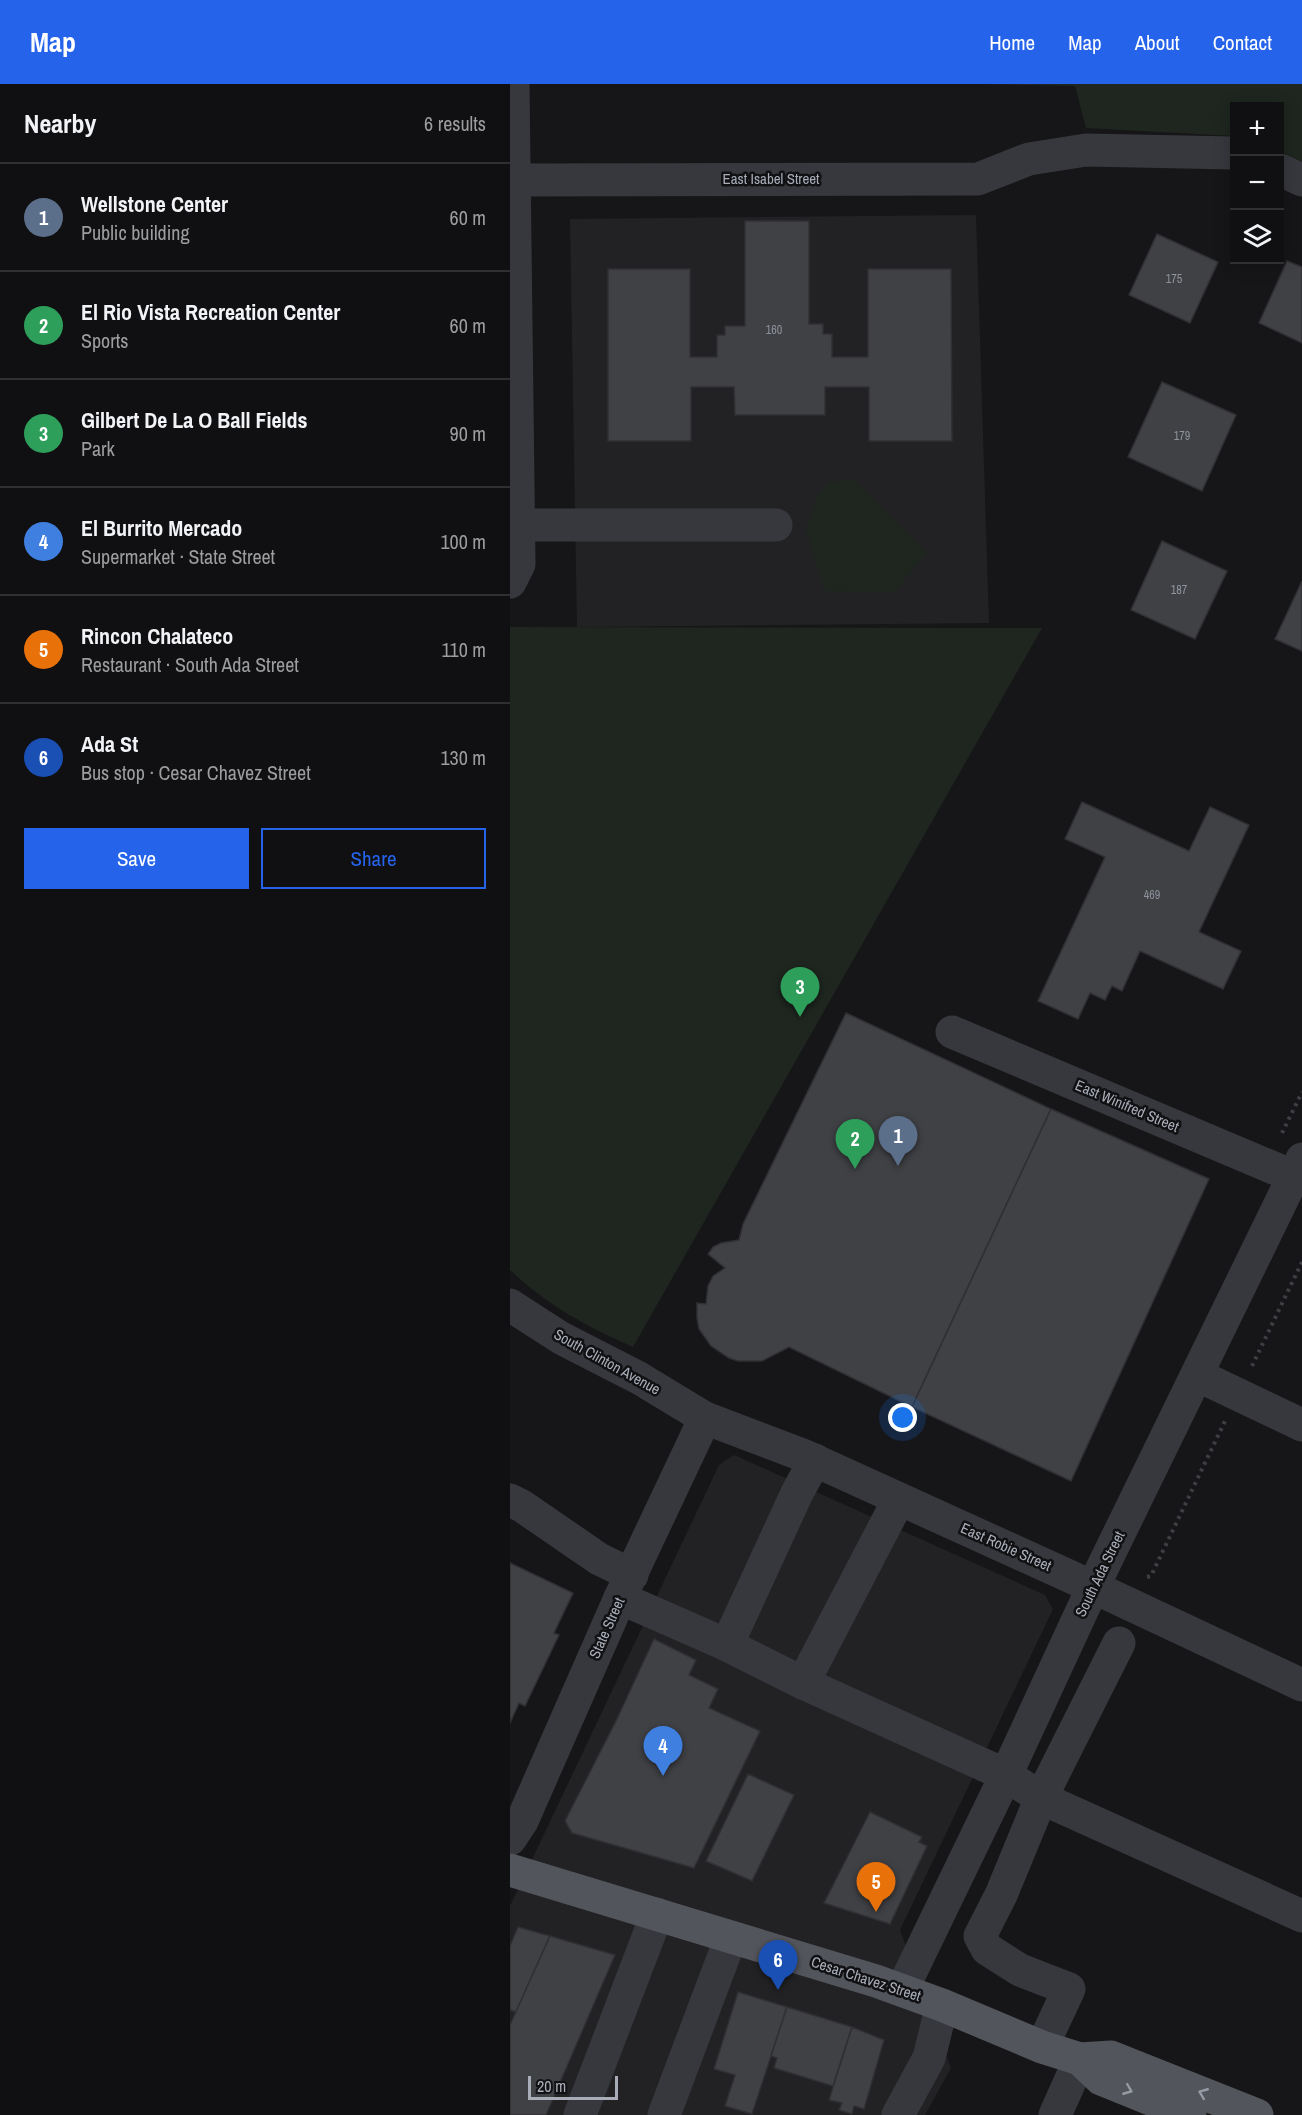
<!DOCTYPE html>
<meta charset="utf-8">
<style>
body{margin:0;font-family:"Archivo Narrow",sans-serif;background:#1e1e20;color:#f1f3f6}
.controls{position:absolute;right:18px;top:18px;display:grid;overflow:hidden;border-radius:0px;box-shadow:0 3px 15px #0003}
.controls button{width:54px;height:54px;display:grid;place-items:center;padding:0;border:0;border-bottom:2px solid #303032;background:#101012;color:#f1f3f6;font:30px sans-serif}
.scale{position:absolute;left:18px;bottom:15px;width:90px;box-sizing:border-box;padding-left:6px;border:3px solid #a8adb8;border-top:0;font-size:16px;line-height:21px;white-space:nowrap;color:#a8adb8;-webkit-text-stroke:4px #111113;paint-order:stroke}
.you{position:absolute;left:393px;top:1334px;width:21px;height:21px;margin:-15px;border:4px solid #fff;border-radius:50%;background:#1a73e8;box-shadow:0 0 0 9px #1a73e833}
.badge{display:grid;place-items:center;width:39px;height:39px;border-radius:50%;background:#2563eb;color:#fff;font-size:20px;font-weight:700}
.pin{position:absolute;translate:-50% -50px;filter:drop-shadow(0 2px 3px #0008)}
.pin::after{content:'';position:absolute;top:32px;width:21px;height:18px;background:inherit;clip-path:polygon(0 0,100% 0,50% 100%)}
.list{margin:0;padding:0;list-style:none}
h2{display:flex;justify-content:space-between;align-items:center;height:78px;margin:0;padding:0 24px;font-size:26px}
h2 small{font-size:20px;font-weight:400;color:#9c9d9f}
.list li{display:grid;grid-template-columns:39px 1fr auto;gap:18px;align-items:center;box-sizing:border-box;height:108px;padding:0 24px;border-top:2px solid #303032}
.list b{display:block;font-size:22px;white-space:nowrap}
.list p{margin:0;font-size:20px;white-space:nowrap;color:#9c9d9f}
.list em{font-size:20px;font-style:normal;color:#9c9d9f}
.actions{display:flex;gap:12px;padding:18px 24px}
.actions a{flex:1;padding:14px 0;border:2px solid #2563eb;border-radius:0px;text-align:center;font-size:21px;color:#2563eb}
.actions .main{background:#2563eb;color:#fff}
.icon{flex:none;width:33px;height:33px;fill:none;stroke:currentColor;stroke-width:2;stroke-linecap:round;stroke-linejoin:round}
.map{position:relative;flex:none;width:792px;height:2031px;overflow:hidden}
header{display:flex;align-items:center;gap:36px;box-sizing:border-box;height:84px;padding:0 30px;background:#2563eb;color:#fff}
header strong{font-size:28px}
nav{display:flex;gap:33px;margin-inline-start:auto;font-size:21px}
main{display:flex}
aside{flex:1;background:#101012}
.map>svg:first-child{display:block}
.built{fill:#222225}
.green{fill:#1e261f}
.building{fill:#404145;stroke:#303034;stroke-width:1.5}
.lines{fill:none;stroke-linecap:round;stroke-linejoin:round}
.path{stroke:#3d3f44;stroke-width:4;stroke-dasharray:3 4.5;stroke-linecap:butt}
.minor{stroke:#37383d;stroke-width:33}
.major{stroke:#53555c;stroke-width:33}
.oneway{stroke:#979ba6}
.labels{text-anchor:middle;stroke-width:5;stroke-linejoin:round;paint-order:stroke}
.number-label{font-size:12px;fill:#8e929b}
.street-label{font-size:15px;fill:#a8adb8;stroke:#111113}
</style>
<header>
<strong>Map</strong>
<nav><a>Home</a><a>Map</a><a>About</a><a>Contact</a></nav>
</header>
<main>
<aside>
<h2>Nearby<small>6 results</small></h2>
<ul class="list">
<li><span class="badge" style="background:#5c6f8a">1</span><div><b>Wellstone Center</b><p>Public building</p></div><em>60 m</em></li>
<li><span class="badge" style="background:#2e9e5b">2</span><div><b>El Rio Vista Recreation Center</b><p>Sports</p></div><em>60 m</em></li>
<li><span class="badge" style="background:#2e9e5b">3</span><div><b>Gilbert De La O Ball Fields</b><p>Park</p></div><em>90 m</em></li>
<li><span class="badge" style="background:#3f7fe0">4</span><div><b>El Burrito Mercado</b><p>Supermarket · State Street</p></div><em>100 m</em></li>
<li><span class="badge" style="background:#e8710a">5</span><div><b>Rincon Chalateco</b><p>Restaurant · South Ada Street</p></div><em>110 m</em></li>
<li><span class="badge" style="background:#1a4fb4">6</span><div><b>Ada St</b><p>Bus stop · Cesar Chavez Street</p></div><em>130 m</em></li>
</ul>
<div class="actions"><a class="main">Save</a><a>Share</a></div>
</aside>
<div class="map">
<svg width="792" height="2031" viewBox="0 0 792 2031">
<rect width="100%" height="100%" fill="#161618"/>
<g class="built">
<path d="M466,131L479,539L67,543L60,135Z"/>
<path d="M224,1371L535,1511L543,1525L390,1846L441,1984L415,2031H0V1822L209,1381Z"/>
</g>
<g class="green">
<path d="M466,0H792V78L770,68V22H724V52L576,44L565,2Z"/>
<path d="M341,394L417,470L383,509L314,507L296,445L309,409L318,399Z"/>
<path d="M0,543L532,544L123,1263C76,1242 38,1222 0,1186Z"/>
</g>
<g class="building">
<path d="M235,137H299V240H313V250H322V273H358V185H441L442,357H359V303H315V331H225L224,303H181V357H98V185H180V273H207V251H215V242H235Z"/>
<path d="M647,150L708,178L680,239L619,211Z"/>
<path d="M777,177L792,183V259L749,239Z"/>
<path d="M652,298L726,331L692,407L618,373Z"/>
<path d="M652,457L717,487L685,555L621,526Z"/>
<path d="M792,497V567L765,555Z"/>
<path d="M572,718L679,767L700,723L739,741L689,848L731,867L713,905L630,867L612,907L602,902L595,916L580,909L568,935L528,917L595,773L555,755Z"/>
<path d="M336,929L541,1025L402,1323L279,1263L252,1277H228L219,1274L201,1262L189,1245L187,1234V1219L196,1220L198,1202L203,1192L215,1184L198,1170L203,1163L211,1159L229,1156L233,1140Z"/>
<path d="M541,1025L699,1095L561,1397L402,1323Z"/>
<path d="M0,1479L63,1509L44,1549L49,1551L15,1622L9,1619L0,1639Z"/>
<path d="M144,1555L186,1576L179,1591L208,1605L199,1624L250,1647L184,1784L62,1749L55,1737L107,1635Z"/>
<path d="M238,1690L284,1711L242,1797L196,1777Z"/>
<path d="M360,1728L412,1753L409,1758L417,1762L380,1840L314,1819Z"/>
<path d="M8,1843L40,1852L6,1928L0,1926V1862Z"/>
<path d="M40,1852L105,1871L36,2031H0V1941Z"/>
<path d="M228,1908L277,1923L242,2030L215,2022L225,1991L204,1985Z"/>
<path d="M277,1923L342,1943L323,2002L264,1984L267,1974L261,1972Z"/>
<path d="M342,1943L374,1956L354,2025L344,2022L342,2030L329,2026L332,2019L319,2016Z"/>
</g>
<g class="lines">
<g class="path">
<path d="M772,1049L792,1008"/>
<path d="M742,1282L792,1178"/>
<path d="M637,1493L641,1492L715,1337"/>
</g>
<g class="minor">
<path d="M770,86L792,96"/>
<path d="M0,96L468,95L519,75L576,66L724,69"/>
<path d="M9,441H266"/>
<path d="M0,498L9,480L3,0"/>
<path d="M442,948L792,1096"/>
<path d="M0,1221L51,1254L129,1294L195,1334L295,1372L583,1503L792,1601"/>
<path d="M687,1291L792,1341"/>
<path d="M305,1376L287,1409L217,1561L293,1599L496,1691L531,1714L792,1832"/>
<path d="M0,1416L12,1422L89,1475L122,1491"/>
<path d="M110,1514L217,1561"/>
<path d="M293,1599L389,1415"/>
<path d="M0,1755L12,1737L110,1514L195,1334"/>
<path d="M392,1906L496,1691L583,1503L792,1075"/>
<path d="M532,1963L559,1905L510,1886L477,1865L470,1852L491,1811L531,1714L609,1559"/>
<path d="M70,2031L147,1830"/>
<path d="M154,2031L221,1853"/>
<path d="M388,2031L419,1974L432,1921"/>
<path d="M545,2031L570,1975"/>
</g>
<g class="major">
<path d="M0,1786L366,1897L432,1921L532,1963L570,1975L601,1973L747,2031"/>
<path d="M570,1975L591,1995L680,2031"/>
</g>
</g>
<defs><path id="oneway-chevron" d="M-2-3.5L2.5 0L-2 3.5" fill="none" stroke-width="1.6" stroke-linecap="round" stroke-linejoin="round" transform="scale(1.5)"/></defs>
<g class="oneway">
<use href="#oneway-chevron" transform="translate(618 2006) rotate(22)"/>
<use href="#oneway-chevron" transform="translate(693 2009) rotate(-158)"/>
</g>
<g class="labels">
<g class="number-label">
<text x="664" y="199">175</text>
<text x="264" y="250">160</text>
<text x="672" y="356">179</text>
<text x="669" y="510">187</text>
<text x="642" y="815">469</text>
</g>
<g class="street-label">
<text x="261" y="100">East Isabel Street</text>
<text transform="translate(617 1022) rotate(23)" y="5">East Winifred Street</text>
<text transform="translate(97 1278) rotate(29)" y="5">South Clinton Avenue</text>
<text transform="translate(496 1463) rotate(24)" y="5">East Robie Street</text>
<text transform="translate(590 1490) rotate(-64)" y="5">South Ada Street</text>
<text transform="translate(97 1544) rotate(-66)" y="5">State Street</text>
<text transform="translate(356 1895) rotate(18)" y="5">Cesar Chavez Street</text>
</g>
</g>
</svg>
<div class="controls">
<button>+</button>
<button>−</button>
<button><svg class="icon" aria-label="layers" viewBox="0 0 24 24"><path d="M12 4l9 5-9 5-9-5zM3 14l9 5 9-5"/></svg></button>
</div>
<div class="scale">20 m</div>
<div class="you"></div>
<div class="pin badge" style="left:388px;top:1082px;background:#5c6f8a">1</div>
<div class="pin badge" style="left:345px;top:1085px;background:#2e9e5b">2</div>
<div class="pin badge" style="left:290px;top:933px;background:#2e9e5b">3</div>
<div class="pin badge" style="left:153px;top:1692px;background:#3f7fe0">4</div>
<div class="pin badge" style="left:366px;top:1828px;background:#e8710a">5</div>
<div class="pin badge" style="left:268px;top:1906px;background:#1a4fb4">6</div>
</div>
</main>
